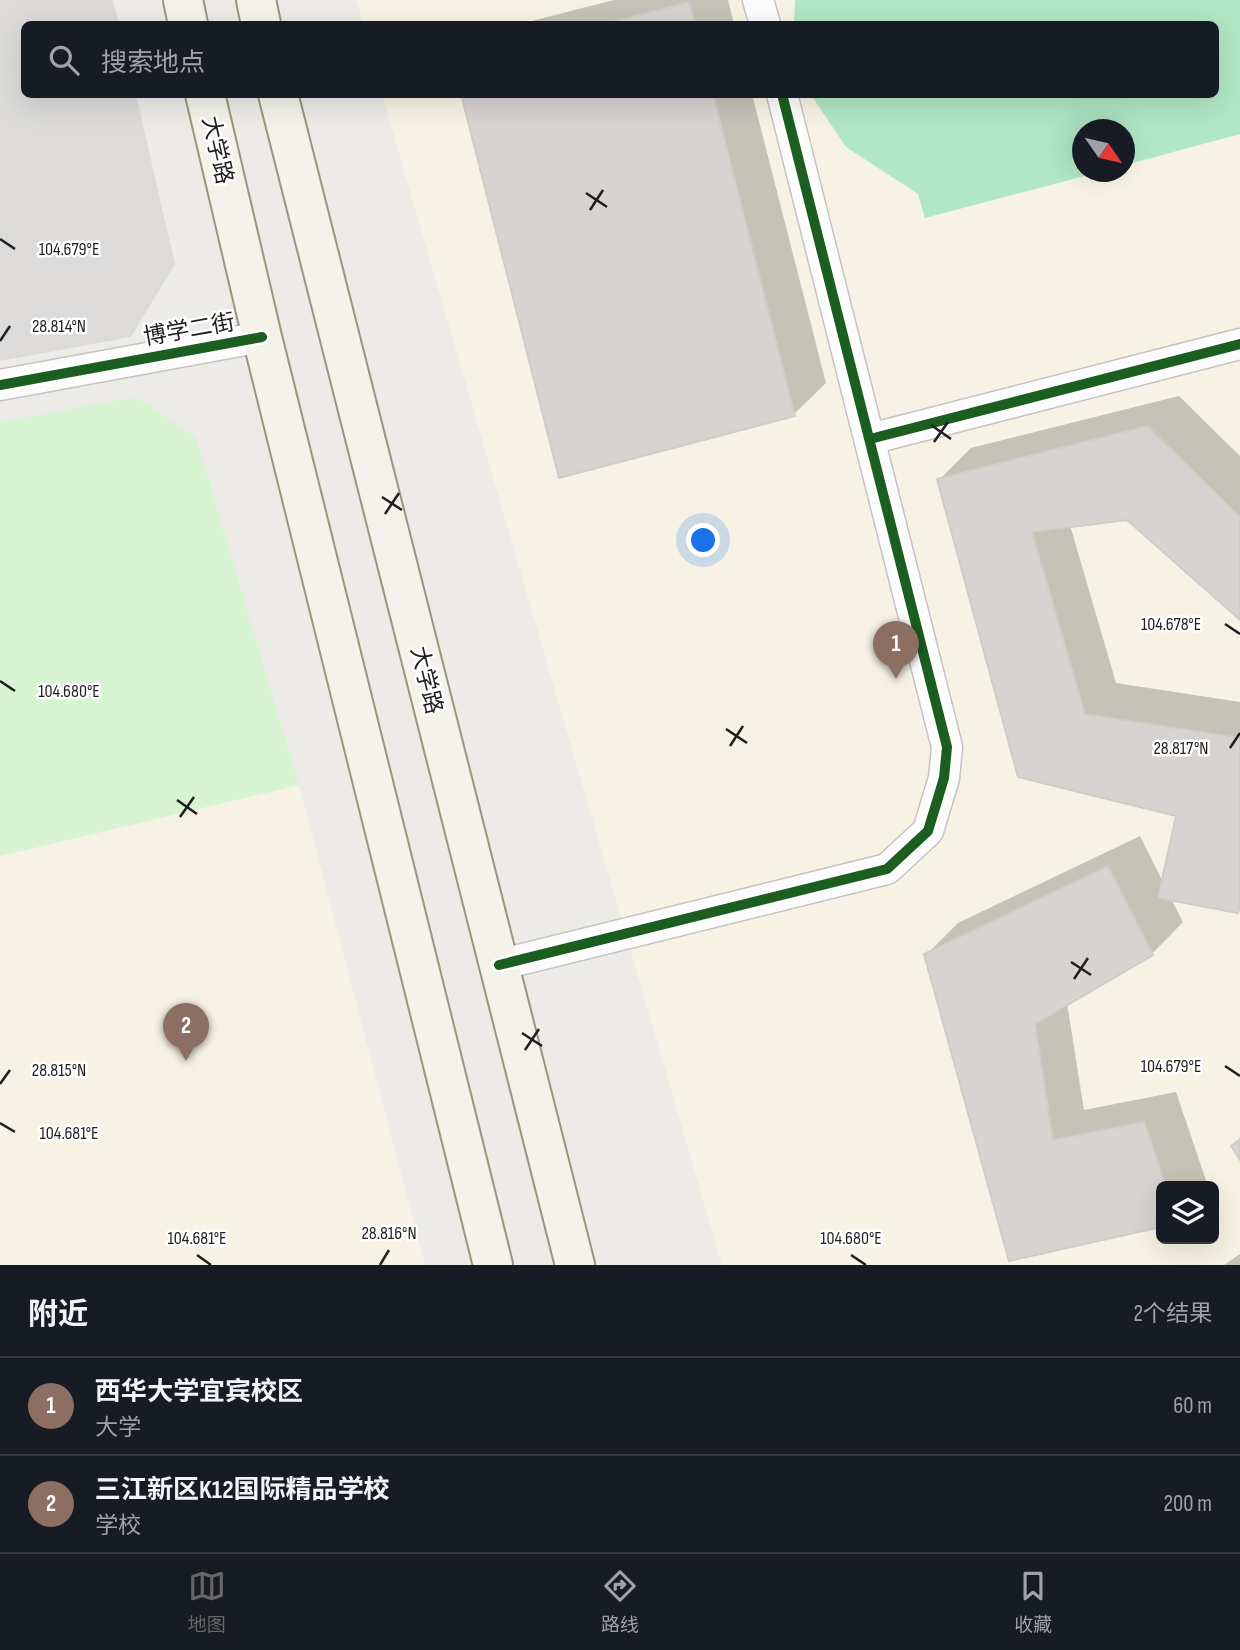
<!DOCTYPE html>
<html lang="zh">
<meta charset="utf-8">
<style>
body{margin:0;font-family:"Sofia Sans Condensed","Noto Sans SC",sans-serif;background:#20242c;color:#f1f3f6}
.controls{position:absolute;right:21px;bottom:21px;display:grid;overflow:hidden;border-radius:10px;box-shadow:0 7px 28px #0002}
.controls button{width:63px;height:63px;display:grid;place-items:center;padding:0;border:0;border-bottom:2px solid #363941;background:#171b24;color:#f1f3f6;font:35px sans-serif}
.compass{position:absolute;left:1072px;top:119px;width:63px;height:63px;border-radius:50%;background:#171b24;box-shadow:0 7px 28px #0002;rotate:124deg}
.you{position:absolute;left:704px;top:541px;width:24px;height:24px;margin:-18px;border:5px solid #fff;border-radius:50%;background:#1a73e8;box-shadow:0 0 0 10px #1a73e833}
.badge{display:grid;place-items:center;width:46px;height:46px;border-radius:50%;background:#676665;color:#fff;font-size:23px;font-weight:700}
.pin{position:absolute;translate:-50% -58px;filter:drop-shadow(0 2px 4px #0008)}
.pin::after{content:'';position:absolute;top:37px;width:24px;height:21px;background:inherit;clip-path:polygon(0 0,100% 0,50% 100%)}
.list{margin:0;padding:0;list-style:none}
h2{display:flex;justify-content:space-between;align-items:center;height:91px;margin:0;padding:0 28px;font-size:30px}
h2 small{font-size:23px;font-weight:400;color:#9ea1a6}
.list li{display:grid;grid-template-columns:46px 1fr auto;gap:21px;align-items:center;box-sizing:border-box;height:98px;padding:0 28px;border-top:2px solid #363941}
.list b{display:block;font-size:26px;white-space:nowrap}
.list p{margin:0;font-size:23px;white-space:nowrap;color:#9ea1a6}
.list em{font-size:23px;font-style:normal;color:#9ea1a6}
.icon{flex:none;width:38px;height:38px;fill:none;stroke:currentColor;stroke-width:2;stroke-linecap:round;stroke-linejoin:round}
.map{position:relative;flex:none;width:1240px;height:1265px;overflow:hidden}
.search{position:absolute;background:#171b24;box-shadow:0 7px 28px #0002;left:21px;right:21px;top:21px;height:77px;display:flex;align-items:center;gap:18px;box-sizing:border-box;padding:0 24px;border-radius:10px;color:#9ea1a6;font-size:26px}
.sheet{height:287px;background:#171b24}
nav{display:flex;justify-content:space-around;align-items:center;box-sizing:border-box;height:98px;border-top:2px solid #363941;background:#171b24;font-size:19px;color:#9ea1a6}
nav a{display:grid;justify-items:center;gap:4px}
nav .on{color:#676665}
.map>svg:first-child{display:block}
.residential{fill:#dcdbd9}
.education{fill:#f7f3e4;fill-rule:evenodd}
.park{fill:#d8f4d3}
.pitch{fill:#b1e7c5}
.shadow{fill:#0003}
.building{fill:#d6d3d1;stroke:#d1ccc9;stroke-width:2}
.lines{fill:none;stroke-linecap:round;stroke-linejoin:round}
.street-casing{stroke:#c4c3c2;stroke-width:33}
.secondary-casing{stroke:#99967f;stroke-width:42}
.street{stroke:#fcfcfc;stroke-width:30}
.secondary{stroke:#f4f2eb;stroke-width:38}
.cycleway-casing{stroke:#fff;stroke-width:15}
.cycleway{stroke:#1b5e20;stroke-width:10}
.ticks{fill:none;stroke:#1f1f1f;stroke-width:2.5}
.labels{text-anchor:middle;stroke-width:5;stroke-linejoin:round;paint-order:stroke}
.street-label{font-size:23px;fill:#1f1f1f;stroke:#fff}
.ticks-label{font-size:18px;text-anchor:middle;fill:#1f1f1f;stroke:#fff;stroke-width:5;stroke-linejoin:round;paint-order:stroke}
</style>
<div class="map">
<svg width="1240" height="1265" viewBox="0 0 1240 1265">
<rect width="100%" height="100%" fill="#edebe8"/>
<path class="residential" d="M0,0H113L119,24H24V94L136,95L175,264L131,337L0,361Z"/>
<g class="education">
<path d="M357,0H1240V1265H722L382,95L1216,94V24H363ZM1082,130H1124V172H1082ZM1161,1186H1214V1239H1161Z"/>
<path d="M299,785L425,1265H0V856Z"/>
</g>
<path class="park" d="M136,397L196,437L299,785L0,856V422Z"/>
<path class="pitch" d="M795,0H1240V134L1125,165L1124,130H1082V172H1100L925,218L918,194L846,147L811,95L1216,94V24H794Z"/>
<g class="shadow">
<path d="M614,0H728L734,24H520Z"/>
<path d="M463,94H752L826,383L794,414Z"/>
<path d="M1179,396L1240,456V618L1127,518L1070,525L1116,683L1240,702V909L1238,911L1171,899L1183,922L1152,954L1067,1003L1084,1110L1176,1092L1208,1186H1161V1225L1010,1259L926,955L958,923L1140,836L1163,882L1178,815L1019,776L939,480L971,448Z"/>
<path d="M1240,1254V1265H1224Z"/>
</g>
<g class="building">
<path d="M689,2L695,24H605Z"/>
<path d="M461,94H713L795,416L559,478Z"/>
<path d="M1147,426L1240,517V620L1127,520L1032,532L1085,714L1240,738V906L1238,913L1158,898L1176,816L1018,777L937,479Z"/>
<path d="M1108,866L1153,955L1035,1024L1053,1140L1144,1122L1166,1186H1161V1227L1009,1261L924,954Z"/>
<path d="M1240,1139V1160L1231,1146Z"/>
</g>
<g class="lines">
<defs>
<g id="street">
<path d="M758,0L765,24"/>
<path d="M0,385L262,337"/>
<path d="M870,439L1240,344"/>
<path d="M499,965L887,869L928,831L944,778L947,747L782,94"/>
</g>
<g id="secondary">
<path d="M183,0L188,24"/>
<path d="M256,0L261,24"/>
<path d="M205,94L262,337L493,1265"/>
<path d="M278,94L575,1265"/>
</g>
</defs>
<use href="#street" class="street-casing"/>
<use href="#secondary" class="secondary-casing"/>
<use href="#street" class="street"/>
<use href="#secondary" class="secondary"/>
<defs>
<g id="cycleway">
<path d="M0,385L262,337"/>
<path d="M870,439L1240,344"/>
<path d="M499,965L887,869L928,831L944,778L947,747L782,94"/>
</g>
</defs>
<use href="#cycleway" class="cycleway-casing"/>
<use href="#cycleway" class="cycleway"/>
</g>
<path class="ticks" d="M586,193L607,207M590,210L603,190M0,239L15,249M0,341L10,326M931,425L951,439M934,442L948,422M382,497L402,510M385,514L399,493M1225,624L1240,634M0,681L15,691M726,729L747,743M730,746L743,726M1230,748L1240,733M177,800L197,814M180,817L194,797M1071,962L1091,975M1074,979L1088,958M522,1033L542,1046M525,1050L539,1029M1225,1066L1240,1076M0,1084L10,1070M0,1123L15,1132M197,1255L211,1265M851,1255L866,1265M380,1265L389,1250"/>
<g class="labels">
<g class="street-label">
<text transform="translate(218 150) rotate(77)" y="8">大学路</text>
<text transform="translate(189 329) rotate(-10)" y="8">博学二街</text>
<text transform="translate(427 680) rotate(76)" y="8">大学路</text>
</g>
</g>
<g class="ticks-label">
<text x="69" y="255">104.679°E</text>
<text x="59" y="332">28.814°N</text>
<text x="1171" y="630">104.678°E</text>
<text x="69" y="697">104.680°E</text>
<text x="1181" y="754">28.817°N</text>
<text x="1171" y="1072">104.679°E</text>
<text x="59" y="1076">28.815°N</text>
<text x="69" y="1139">104.681°E</text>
<text x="389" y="1239">28.816°N</text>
<text x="197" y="1244">104.681°E</text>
<text x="851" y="1244">104.680°E</text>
</g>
</svg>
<div class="controls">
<button><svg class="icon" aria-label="layers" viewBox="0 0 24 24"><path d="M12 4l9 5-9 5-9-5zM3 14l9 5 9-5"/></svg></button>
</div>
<svg class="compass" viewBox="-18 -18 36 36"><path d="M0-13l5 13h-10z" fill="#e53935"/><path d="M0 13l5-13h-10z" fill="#9ea1a6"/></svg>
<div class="you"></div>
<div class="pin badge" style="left:896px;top:679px;background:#8d6e63">1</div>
<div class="pin badge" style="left:186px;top:1061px;background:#8d6e63">2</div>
<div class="search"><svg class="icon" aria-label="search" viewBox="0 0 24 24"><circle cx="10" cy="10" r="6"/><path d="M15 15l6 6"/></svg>搜索地点</div>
</div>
<section class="sheet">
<h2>附近<small>2个结果</small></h2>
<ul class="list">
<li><span class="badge" style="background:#8d6e63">1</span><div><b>西华大学宜宾校区</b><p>大学</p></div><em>60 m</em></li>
<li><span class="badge" style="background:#8d6e63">2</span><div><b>三江新区K12国际精品学校</b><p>学校</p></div><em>200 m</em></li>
</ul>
</section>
<nav>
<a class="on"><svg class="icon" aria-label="map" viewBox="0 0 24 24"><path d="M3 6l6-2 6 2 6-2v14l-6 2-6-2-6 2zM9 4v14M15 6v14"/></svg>地图</a>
<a><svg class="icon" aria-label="directions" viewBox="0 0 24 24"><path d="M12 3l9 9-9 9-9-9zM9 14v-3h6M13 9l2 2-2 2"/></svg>路线</a>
<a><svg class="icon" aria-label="saved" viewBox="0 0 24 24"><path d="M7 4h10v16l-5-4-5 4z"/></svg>收藏</a>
</nav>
